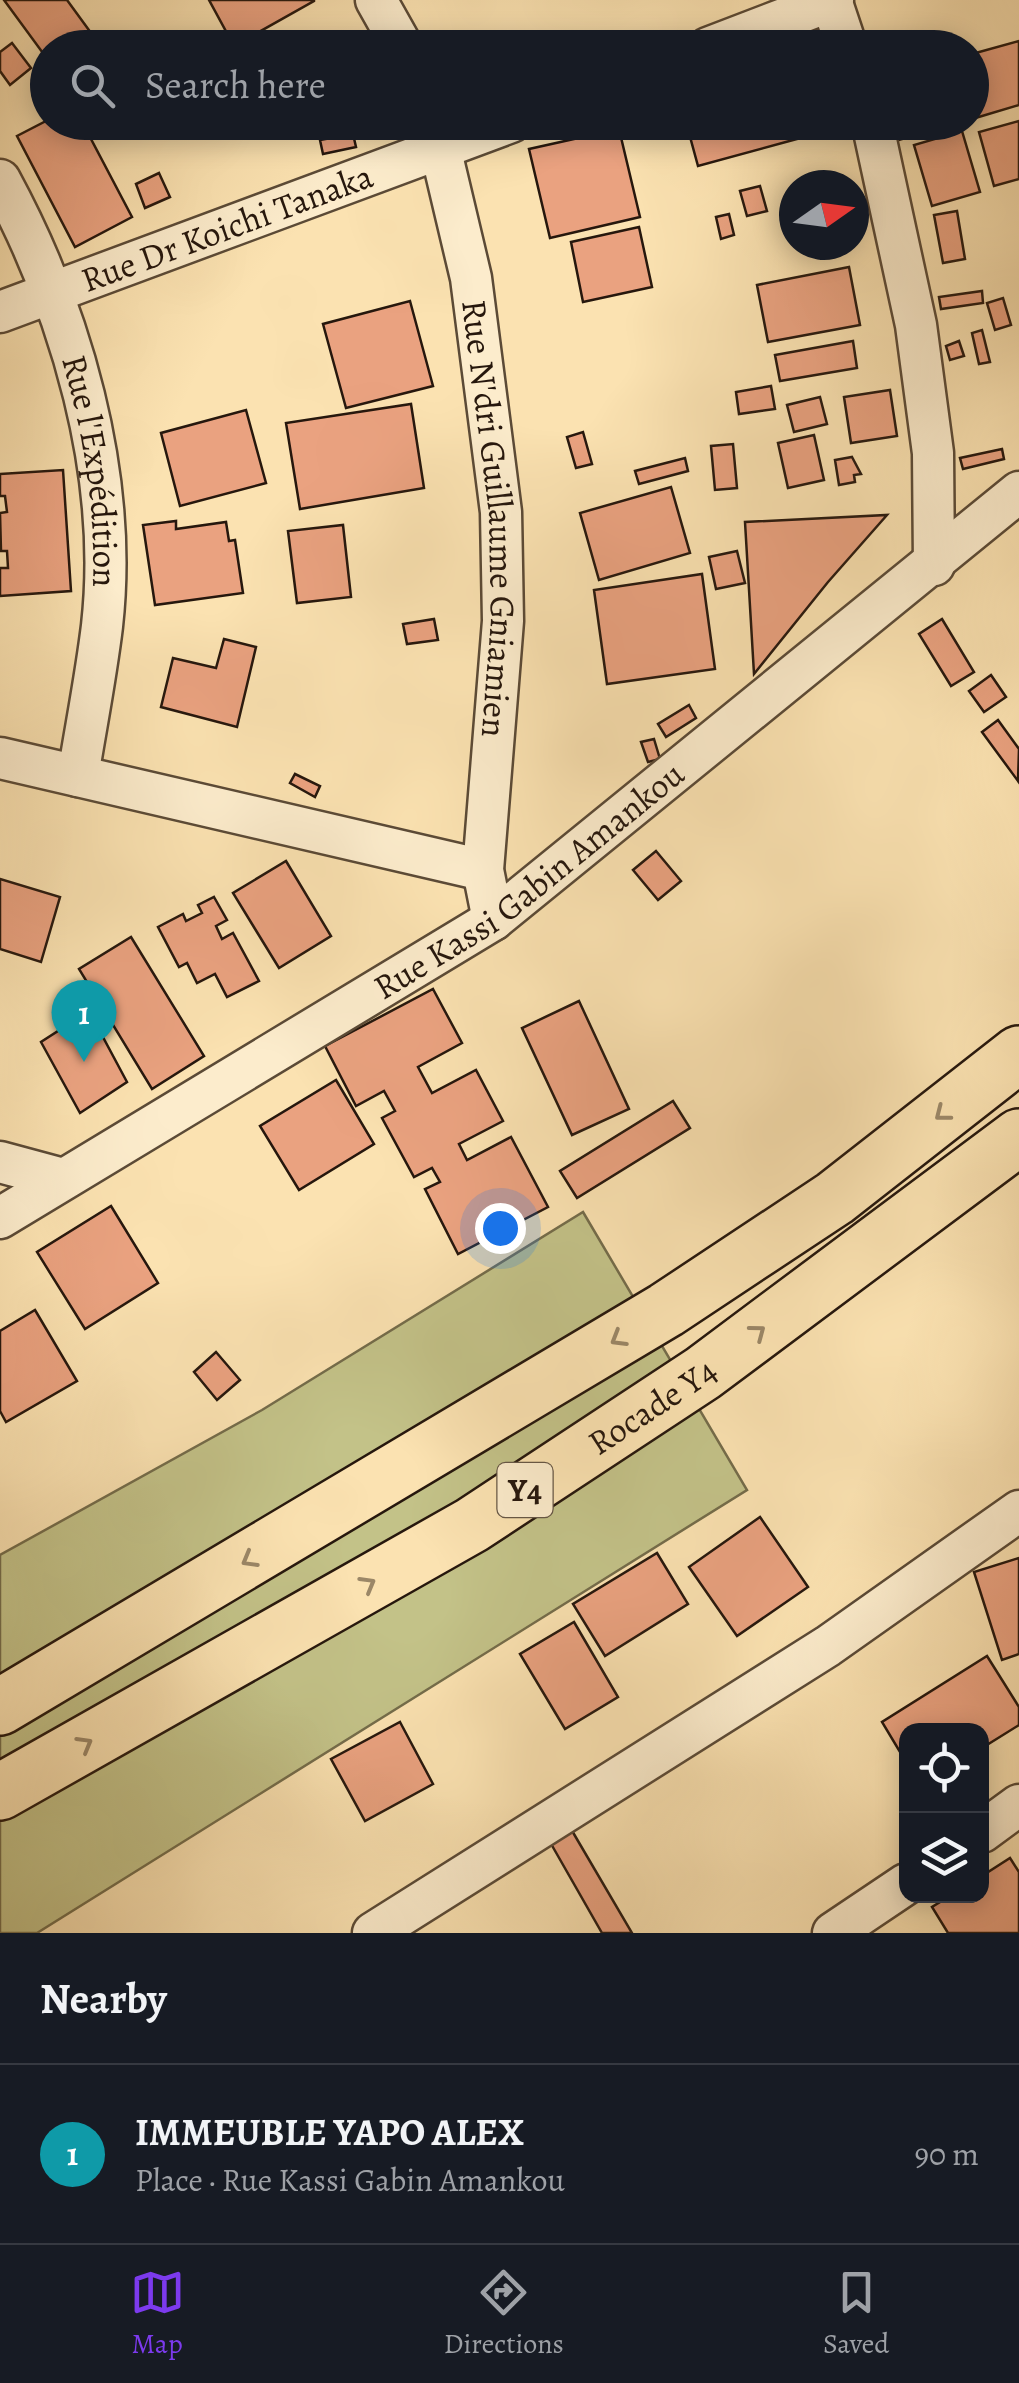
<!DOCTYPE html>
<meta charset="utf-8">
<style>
body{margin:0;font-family:Alegreya,serif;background:#242831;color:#f1f3f6}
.controls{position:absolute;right:30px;bottom:30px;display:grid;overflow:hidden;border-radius:20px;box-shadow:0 5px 25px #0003}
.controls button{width:90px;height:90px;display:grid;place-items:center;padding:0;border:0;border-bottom:2px solid #363941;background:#171b24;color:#f1f3f6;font:50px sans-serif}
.compass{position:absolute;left:779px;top:170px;width:90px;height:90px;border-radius:50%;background:#171b24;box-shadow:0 5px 25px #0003;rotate:76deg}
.you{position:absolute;left:500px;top:1228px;width:35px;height:35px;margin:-25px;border:8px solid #fff;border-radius:50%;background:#1a73e8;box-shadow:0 0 0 15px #1a73e833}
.badge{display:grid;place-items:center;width:65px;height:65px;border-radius:50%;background:#7c3aed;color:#fff;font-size:32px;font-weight:700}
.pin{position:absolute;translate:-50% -82px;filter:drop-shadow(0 2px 5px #0008)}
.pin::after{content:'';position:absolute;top:52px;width:35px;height:30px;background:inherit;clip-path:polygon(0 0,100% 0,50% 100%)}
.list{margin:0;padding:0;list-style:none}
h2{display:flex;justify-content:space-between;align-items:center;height:130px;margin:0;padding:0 40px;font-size:42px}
h2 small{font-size:32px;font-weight:400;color:#9ea1a6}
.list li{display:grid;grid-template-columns:65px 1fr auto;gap:30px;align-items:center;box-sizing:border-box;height:180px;padding:0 40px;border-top:2px solid #363941}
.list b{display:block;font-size:38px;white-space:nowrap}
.list p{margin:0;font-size:32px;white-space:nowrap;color:#9ea1a6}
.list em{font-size:32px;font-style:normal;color:#9ea1a6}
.icon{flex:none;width:55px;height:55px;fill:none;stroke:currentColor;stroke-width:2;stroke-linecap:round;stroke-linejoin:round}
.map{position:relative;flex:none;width:1019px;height:1933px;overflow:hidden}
.search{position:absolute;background:#171b24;box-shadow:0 5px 25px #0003;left:30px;right:30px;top:30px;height:110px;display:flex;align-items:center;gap:25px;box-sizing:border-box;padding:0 35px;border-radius:55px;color:#9ea1a6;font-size:38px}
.sheet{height:310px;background:#171b24}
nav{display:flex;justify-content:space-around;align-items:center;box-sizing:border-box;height:140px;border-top:2px solid #363941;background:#171b24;font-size:28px;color:#9ea1a6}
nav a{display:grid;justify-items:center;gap:5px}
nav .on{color:#7c3aed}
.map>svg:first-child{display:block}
.green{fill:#c3c288;stroke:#746c4a;stroke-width:2.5}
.building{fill:#eaa280;stroke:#26170d;stroke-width:2.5}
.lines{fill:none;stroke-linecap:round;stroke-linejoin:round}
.minor-casing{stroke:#5b4a36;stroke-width:45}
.trunk-casing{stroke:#26170d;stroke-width:60}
.minor{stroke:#fceccc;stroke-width:40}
.trunk{stroke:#fbe2b1;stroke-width:55}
.oneway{stroke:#9b8767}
.labels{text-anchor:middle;stroke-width:10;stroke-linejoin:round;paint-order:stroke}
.shield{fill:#fceccc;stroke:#665746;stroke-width:2.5}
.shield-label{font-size:32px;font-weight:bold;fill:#26170d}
.street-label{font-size:35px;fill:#26170d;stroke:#fceccc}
</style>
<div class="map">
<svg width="1019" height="1933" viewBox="0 0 1019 1933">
<rect width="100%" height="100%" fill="#fbe2b1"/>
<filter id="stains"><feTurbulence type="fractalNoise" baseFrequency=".002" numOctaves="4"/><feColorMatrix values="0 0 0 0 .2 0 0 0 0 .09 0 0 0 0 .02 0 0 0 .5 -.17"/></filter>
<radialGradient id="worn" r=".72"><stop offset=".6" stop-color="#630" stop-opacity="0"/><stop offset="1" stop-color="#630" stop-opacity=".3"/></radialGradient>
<path class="green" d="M583,1212L747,1490L37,1933H0V1555L262,1410Z"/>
<g class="building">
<path d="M4,0H67L102,48H48V60Z"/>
<path d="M209,0H314V1L234,46Z"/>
<path d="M1019,41V105L972,119V54Z"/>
<path d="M12,43L31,68L10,85L0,71V52Z"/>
<path d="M48,120L82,122L132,217L75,247L17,136Z"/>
<path d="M1019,121V179L994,186L979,132Z"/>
<path d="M686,122H800L804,137L698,166Z"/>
<path d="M894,122H959L899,140Z"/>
<path d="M619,129L640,217L550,238L529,149Z"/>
<path d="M962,131L980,192L932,206L914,145Z"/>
<path d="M353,134L356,147L323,154L320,140Z"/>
<path d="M159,173L170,197L145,208L136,184Z"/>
<path d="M760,186L767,211L747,216L740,191Z"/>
<path d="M957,211L965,259L943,263L934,215Z"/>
<path d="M729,214L734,235L721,239L716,217Z"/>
<path d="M639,227L652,287L583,302L571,242Z"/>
<path d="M849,267L860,325L768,342L757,285Z"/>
<path d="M982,291L983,303L941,309L939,297Z"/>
<path d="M1003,298L1011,325L995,330L987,303Z"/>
<path d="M410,301L433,386L346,408L323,324Z"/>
<path d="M982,330L990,362L979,364L972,333Z"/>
<path d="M853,341L857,368L780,381L775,355Z"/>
<path d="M959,341L964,356L950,360L946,346Z"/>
<path d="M771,386L775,409L739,414L736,392Z"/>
<path d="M890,390L897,436L851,443L844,397Z"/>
<path d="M820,397L827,424L794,432L787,405Z"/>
<path d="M411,404L424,488L300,509L286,423Z"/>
<path d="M246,410L266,483L180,506L161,433Z"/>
<path d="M583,432L592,464L576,468L567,437Z"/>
<path d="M814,435L824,480L788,488L778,443Z"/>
<path d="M733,444L737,488L715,490L711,446Z"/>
<path d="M1002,449L1004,459L963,469L960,458Z"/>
<path d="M852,457L861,474L854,475L855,482L839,485L835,460Z"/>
<path d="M685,458L688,471L639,484L635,471Z"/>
<path d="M63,470L71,591L0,596V568H8L7,551H1L0,513L7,512L5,496H0V474Z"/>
<path d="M671,487L690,553L599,580L580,513Z"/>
<path d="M887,515L828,582L754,674L745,522Z"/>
<path d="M176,521V529L226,522L229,541L235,540L243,593L155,605L143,525Z"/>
<path d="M343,525L351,597L297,603L288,531Z"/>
<path d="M737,551L745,583L716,589L709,557Z"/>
<path d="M702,574L715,669L607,684L594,590Z"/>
<path d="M434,619L438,640L407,644L403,624Z"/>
<path d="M942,619L974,672L951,686L919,634Z"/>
<path d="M224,639L256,647L237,727L161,707L173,658L216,668Z"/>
<path d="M991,675L1006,697L984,712L969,691Z"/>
<path d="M689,705L696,718L666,737L658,724Z"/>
<path d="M998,720L1019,749L1018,781L982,732Z"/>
<path d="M654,739L660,759L648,762L641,742Z"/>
<path d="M295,774L320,786L315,797L290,783Z"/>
<path d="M656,851L681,881L658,900L633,870Z"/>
<path d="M286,861L331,936L279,968L233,893Z"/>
<path d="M0,879L60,897L41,962L0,949Z"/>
<path d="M214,897L227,920L216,926L222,939L233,933L259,981L227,997L215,974L197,983L187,963L179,967L158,927L183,914L186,921L202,913L198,905Z"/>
<path d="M131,937L204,1056L152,1089L79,969Z"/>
<path d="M433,989L462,1043L418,1067L432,1093L476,1070L503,1121L459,1144L467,1160L511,1137L548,1207L458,1254L425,1189L440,1182L432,1168L414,1177L382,1118L395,1111L384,1091L356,1106L325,1046Z"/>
<path d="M579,1001L629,1109L572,1135L522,1028Z"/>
<path d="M89,1011L127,1082L80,1113L41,1042Z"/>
<path d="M336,1080L374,1144L299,1190L260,1126Z"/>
<path d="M673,1101L690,1128L577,1198L560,1171Z"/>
<path d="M111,1206L158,1283L85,1329L37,1252Z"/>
<path d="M35,1310L77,1381L6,1422L0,1411V1331Z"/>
<path d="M216,1352L240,1380L217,1400L194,1372Z"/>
<path d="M760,1517L808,1587L737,1636L689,1567Z"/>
<path d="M657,1553L688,1604L605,1656L573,1604Z"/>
<path d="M1019,1558V1654L1002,1660L974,1572Z"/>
<path d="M574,1622L618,1697L565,1729L520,1654Z"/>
<path d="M987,1656L1019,1707V1725L982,1748V1730H906V1762L882,1722Z"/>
<path d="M400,1722L433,1784L365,1821L331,1759Z"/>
<path d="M571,1829L632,1933H602L550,1842Z"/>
<path d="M1010,1858L1019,1872V1933H948L932,1907L950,1896H982V1876Z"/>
</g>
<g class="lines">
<defs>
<g id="minor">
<path d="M376,0L403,48"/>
<path d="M831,0L847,48"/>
<path d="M708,48L833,0"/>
<path id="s1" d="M434,122L471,278L501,512L503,621L483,870L493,920"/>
<path d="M872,122L916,325L933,453L934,565"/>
<path id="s2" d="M0,180C71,311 119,475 102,626C96,676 86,726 78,776"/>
<path id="s3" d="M0,312L511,122"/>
<path d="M0,758L483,870"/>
<path d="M0,1162L63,1179"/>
<path id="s4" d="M0,1218L493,920L1019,492"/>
<path d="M982,1832L1019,1805"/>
<path d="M373,1933L828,1646L1019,1511"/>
<path d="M833,1933L906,1884"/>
</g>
<g id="trunk">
<path d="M0,1707L666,1310L835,1198L1019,1054"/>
<path id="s5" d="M0,1792L472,1525L703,1373L1019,1137"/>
</g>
</defs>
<use href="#minor" class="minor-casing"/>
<use href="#trunk" class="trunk-casing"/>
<use href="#minor" class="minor"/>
<use href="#trunk" class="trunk"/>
</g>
<defs><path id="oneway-chevron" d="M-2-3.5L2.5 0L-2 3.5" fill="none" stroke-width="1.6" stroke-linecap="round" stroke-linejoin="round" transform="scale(2.5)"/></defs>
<g class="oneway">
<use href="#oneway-chevron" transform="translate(942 1114) rotate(142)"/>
<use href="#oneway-chevron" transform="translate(758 1332) rotate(-37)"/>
<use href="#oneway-chevron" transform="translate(618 1339) rotate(149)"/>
<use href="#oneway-chevron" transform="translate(249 1560) rotate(150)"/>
<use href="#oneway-chevron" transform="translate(368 1584) rotate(-30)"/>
<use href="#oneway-chevron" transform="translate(85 1744) rotate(-30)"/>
</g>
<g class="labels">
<rect class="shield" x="497.5" y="1463" width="55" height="54" rx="8"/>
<g class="shield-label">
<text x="525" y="1501">Y4</text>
</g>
<g class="street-label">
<text dy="12" stroke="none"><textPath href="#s3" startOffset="242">Rue Dr Koichi Tanaka</textPath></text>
<text dy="12" stroke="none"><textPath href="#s2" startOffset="308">Rue l'Expédition</textPath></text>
<text dy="12" stroke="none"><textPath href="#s1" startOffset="402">Rue N'dri Guillaume Gniamien</textPath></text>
<text dy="12" stroke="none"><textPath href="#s4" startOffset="628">Rue Kassi Gabin Amankou</textPath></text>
<text dy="12" stroke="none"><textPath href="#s5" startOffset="758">Rocade Y4</textPath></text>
</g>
</g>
<rect width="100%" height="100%" filter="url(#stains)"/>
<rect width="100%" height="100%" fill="url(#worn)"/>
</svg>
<div class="controls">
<button><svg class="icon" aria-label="locate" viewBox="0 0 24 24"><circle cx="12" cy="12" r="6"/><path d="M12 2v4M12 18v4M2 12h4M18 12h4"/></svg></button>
<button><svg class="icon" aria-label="layers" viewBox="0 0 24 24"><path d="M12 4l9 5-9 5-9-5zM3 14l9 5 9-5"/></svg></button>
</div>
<svg class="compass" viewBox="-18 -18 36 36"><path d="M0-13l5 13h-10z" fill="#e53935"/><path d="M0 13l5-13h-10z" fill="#9ea1a6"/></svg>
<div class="you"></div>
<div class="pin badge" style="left:84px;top:1062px;background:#0f9aa8">1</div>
<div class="search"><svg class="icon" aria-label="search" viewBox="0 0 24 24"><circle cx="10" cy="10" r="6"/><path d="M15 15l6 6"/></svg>Search here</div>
</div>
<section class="sheet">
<h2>Nearby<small></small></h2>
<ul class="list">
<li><span class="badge" style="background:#0f9aa8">1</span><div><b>IMMEUBLE YAPO ALEX</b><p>Place · Rue Kassi Gabin Amankou</p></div><em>90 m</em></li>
</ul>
</section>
<nav>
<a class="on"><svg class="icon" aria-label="map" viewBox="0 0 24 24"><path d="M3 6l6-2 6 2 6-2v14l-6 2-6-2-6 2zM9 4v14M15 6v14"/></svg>Map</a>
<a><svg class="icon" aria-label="directions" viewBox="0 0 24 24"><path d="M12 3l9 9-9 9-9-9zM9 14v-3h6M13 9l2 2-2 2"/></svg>Directions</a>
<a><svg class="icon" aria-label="saved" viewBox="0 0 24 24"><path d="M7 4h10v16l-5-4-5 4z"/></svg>Saved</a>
</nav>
